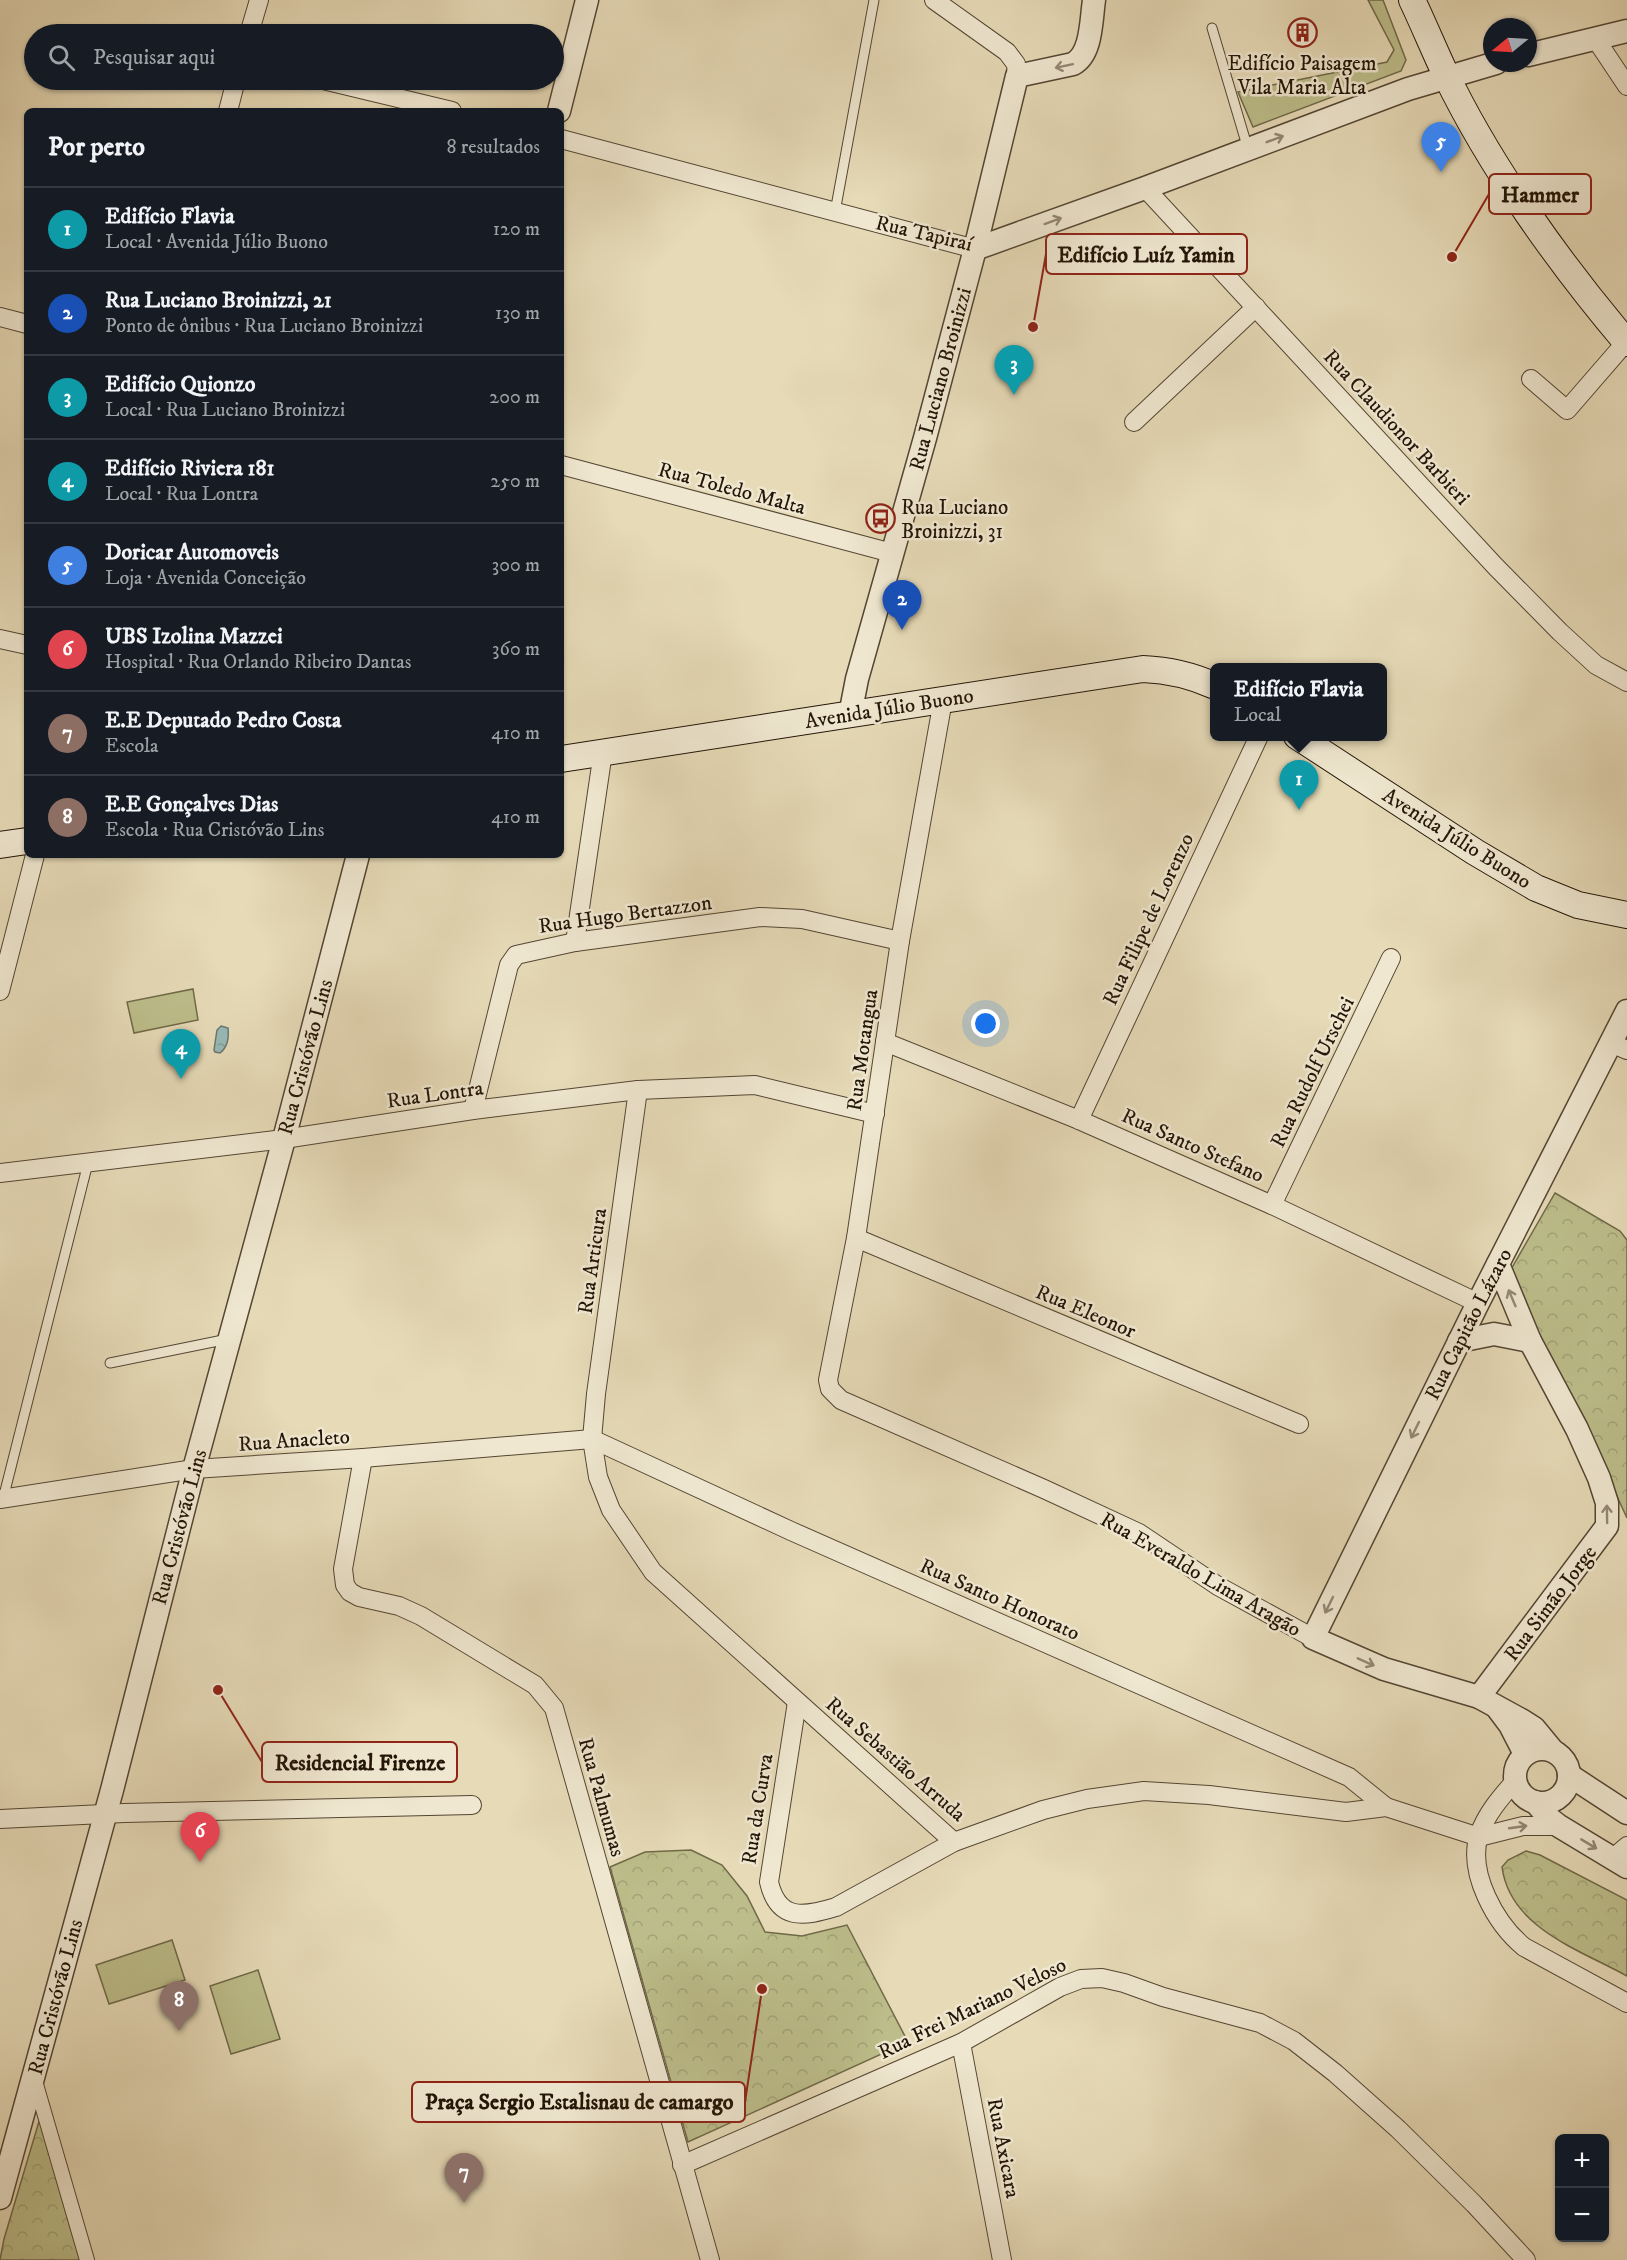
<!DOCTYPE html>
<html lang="pt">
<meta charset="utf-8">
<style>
body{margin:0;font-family:"IM FELL DW Pica",serif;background:#242831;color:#f1f3f6}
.controls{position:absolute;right:18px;bottom:18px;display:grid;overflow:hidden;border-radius:9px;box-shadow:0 2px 4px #0004}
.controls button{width:54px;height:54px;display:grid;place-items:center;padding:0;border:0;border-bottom:2px solid #363941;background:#171b24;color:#f1f3f6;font:30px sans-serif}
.compass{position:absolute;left:1483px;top:18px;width:54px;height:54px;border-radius:50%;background:#171b24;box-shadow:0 2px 4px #0004;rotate:252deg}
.you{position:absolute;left:986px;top:1024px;width:21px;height:21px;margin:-15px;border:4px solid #fff;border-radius:50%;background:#1a73e8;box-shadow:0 0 0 9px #1a73e833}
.badge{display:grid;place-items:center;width:39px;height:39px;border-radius:50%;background:#c59692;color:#fff;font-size:20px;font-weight:700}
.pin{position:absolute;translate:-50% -50px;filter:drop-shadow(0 2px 3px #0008)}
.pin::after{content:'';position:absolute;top:32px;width:21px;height:18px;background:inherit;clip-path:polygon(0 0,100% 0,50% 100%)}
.popup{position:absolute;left:1210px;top:663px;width:177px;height:78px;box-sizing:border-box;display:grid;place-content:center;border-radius:9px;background:#171b24;filter:drop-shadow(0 2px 4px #0005);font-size:20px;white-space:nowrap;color:#9ea1a6}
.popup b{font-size:22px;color:#f1f3f6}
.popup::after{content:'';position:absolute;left:50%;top:100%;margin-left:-12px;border:12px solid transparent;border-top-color:#171b24}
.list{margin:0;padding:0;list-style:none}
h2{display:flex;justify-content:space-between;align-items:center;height:78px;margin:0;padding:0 24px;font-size:26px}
h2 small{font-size:20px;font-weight:400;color:#9ea1a6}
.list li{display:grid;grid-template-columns:39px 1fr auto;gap:18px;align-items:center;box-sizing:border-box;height:84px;padding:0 24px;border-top:2px solid #363941}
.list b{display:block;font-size:22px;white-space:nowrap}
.list p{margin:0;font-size:20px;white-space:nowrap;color:#9ea1a6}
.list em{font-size:20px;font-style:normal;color:#9ea1a6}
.icon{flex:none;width:33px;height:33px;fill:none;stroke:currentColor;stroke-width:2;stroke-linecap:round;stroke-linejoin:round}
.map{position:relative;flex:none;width:1627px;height:2260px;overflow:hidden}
.search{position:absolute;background:#171b24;box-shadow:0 2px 4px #0004;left:24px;top:24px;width:540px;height:66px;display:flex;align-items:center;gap:15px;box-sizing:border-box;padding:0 21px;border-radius:33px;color:#9ea1a6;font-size:22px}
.panel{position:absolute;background:#171b24;box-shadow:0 2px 4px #0004;left:24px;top:108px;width:540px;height:750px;border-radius:9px}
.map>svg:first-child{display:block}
.green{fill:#bcbd8a;stroke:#706948;stroke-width:1.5}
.forest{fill:url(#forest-crowns);stroke:#706948;stroke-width:1.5}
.water{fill:url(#water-ripples);stroke:#697770;stroke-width:1.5}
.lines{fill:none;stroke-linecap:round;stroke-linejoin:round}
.service-casing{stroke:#544633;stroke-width:11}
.pedestrian-casing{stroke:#544633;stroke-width:16}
.minor-casing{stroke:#544633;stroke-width:20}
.tertiary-casing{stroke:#544633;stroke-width:25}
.secondary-casing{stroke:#231507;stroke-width:28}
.service{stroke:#efe7d0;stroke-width:9}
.pedestrian{stroke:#efe7d0;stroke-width:14}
.minor{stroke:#efe7d0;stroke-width:18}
.tertiary{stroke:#efe7d0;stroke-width:22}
.secondary{stroke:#efe7d0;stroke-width:26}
.oneway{stroke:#938876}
.labels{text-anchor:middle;stroke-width:5;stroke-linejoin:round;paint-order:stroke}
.poi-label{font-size:21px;fill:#231507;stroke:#efe7d0}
.street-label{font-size:21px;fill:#231507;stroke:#efe7d0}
.leader{fill:none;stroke:#8f2418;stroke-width:2}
.callout-dot{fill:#8f2418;stroke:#efe7d0;stroke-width:2}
.callout{fill:#efe7d0;stroke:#8f2418;stroke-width:2}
.callout-label{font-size:22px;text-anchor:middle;font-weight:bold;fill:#231507}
</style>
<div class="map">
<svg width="1627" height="2260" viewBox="0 0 1627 2260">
<defs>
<pattern id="forest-crowns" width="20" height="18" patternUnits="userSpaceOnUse" patternTransform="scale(1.5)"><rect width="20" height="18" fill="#bcbd8a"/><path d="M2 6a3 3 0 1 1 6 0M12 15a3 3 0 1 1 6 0" fill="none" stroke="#a1a276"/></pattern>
<pattern id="water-ripples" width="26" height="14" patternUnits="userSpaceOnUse" patternTransform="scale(1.5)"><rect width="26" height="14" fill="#98b9b6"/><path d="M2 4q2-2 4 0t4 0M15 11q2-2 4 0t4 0" fill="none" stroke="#839e9b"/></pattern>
</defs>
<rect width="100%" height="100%" fill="#e6dab7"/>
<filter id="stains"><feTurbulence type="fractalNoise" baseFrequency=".00333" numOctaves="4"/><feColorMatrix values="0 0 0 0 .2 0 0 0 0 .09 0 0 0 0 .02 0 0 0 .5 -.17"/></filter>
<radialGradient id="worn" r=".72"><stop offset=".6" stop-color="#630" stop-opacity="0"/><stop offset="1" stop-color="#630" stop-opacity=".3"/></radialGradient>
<g class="green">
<path d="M1368,0H1383L1406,60L1401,71L1253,127L1238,92L1387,62L1394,50Z"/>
<path d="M193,989L198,1020L134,1033L127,1002Z"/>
<path d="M172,1940L185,1980L109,2004L96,1965Z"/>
<path d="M258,1970L280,2039L231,2054L210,1986Z"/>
</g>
<g class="forest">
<path d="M1555,1193L1620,1231L1627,1240V1518L1588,1434L1506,1278Z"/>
<path d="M691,1850L722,1865L747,1896L765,1932L802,1936L847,1925L908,2042L688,2142L610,1867L645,1852Z"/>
<path d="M1526,1851L1540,1855L1627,1900V1976C1580,1950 1510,1928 1502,1867L1508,1860Z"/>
<path d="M40,2118L83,2260H0L4,2239Z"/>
</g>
<path class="water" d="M221,1026L228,1028C229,1037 228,1047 220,1053L215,1052L214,1050L217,1030Z"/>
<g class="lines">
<defs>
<g id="service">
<path d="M1212,28L1248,149"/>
<path d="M835,212L874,0"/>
<path d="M110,1363L228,1339"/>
<path d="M3,1499L88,1163"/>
</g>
<path id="pedestrian" d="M35,2081L87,2260"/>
<g id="minor">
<path d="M934,0L1007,52L1016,64L1017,76"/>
<path d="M249,34L259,0"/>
<path d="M1595,38L1627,86"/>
<path d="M323,80L452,111"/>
<path d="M228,111L236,80"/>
<path d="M561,139L975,249"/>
<path d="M1145,188L1495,566L1560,632L1596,665L1627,682"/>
<path d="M0,317L27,324"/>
<path d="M1531,379L1567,410L1626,342"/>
<path d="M1134,422L1256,307"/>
<path d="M561,465L892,553"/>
<path d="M0,639L27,645"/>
<path d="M943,700L900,941L856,1238L828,1380L830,1389L841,1400L1044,1489L1139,1533L1218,1586L1313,1638"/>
<path d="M575,942L603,752"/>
<path d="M0,991L35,855"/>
<path d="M885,1042L1079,1120L1272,1205L1478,1303"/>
<path d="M1611,1043L1627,1050"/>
<path d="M638,1090L596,1394L592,1439L598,1477L611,1510L653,1572L954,1842"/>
<path d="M473,1110L509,965L516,955L575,942L760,917L802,919L900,941"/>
<path d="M1079,1120L1259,736"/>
<path d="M0,1173L284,1139L473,1110L638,1090L755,1085L875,1114"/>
<path d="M1272,1205L1391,958"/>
<path d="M856,1238L1299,1424"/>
<path d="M363,1458L343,1569L345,1585L350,1592L359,1597L399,1606L421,1616L535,1685L554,1708L710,2260"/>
<path d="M0,1499L194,1469L363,1458L592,1439L791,1531L1349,1777L1386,1807"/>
<path d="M797,1702L769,1882C778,1921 803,1917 836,1907L954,1842L1043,1810L1087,1799L1144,1791L1209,1795L1346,1812L1386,1807L1479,1837"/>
<path d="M1515,1781C1501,1797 1486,1814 1479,1835C1467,1873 1496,1924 1524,1947L1627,2003"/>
<path d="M0,1819L124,1813L472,1805"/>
<path d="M1479,1837L1523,1826H1559"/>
<path d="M1613,1858L1627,1846"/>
<path d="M961,2043L1002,2260"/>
<path d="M682,2165L961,2043L1060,1987L1081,1979L1102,1978L1124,1983L1163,1997L1260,2023L1294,2041L1335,2073L1398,2129L1474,2204L1526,2260"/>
</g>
<g id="tertiary">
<path d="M1528,55L1627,31"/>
<path d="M559,111L587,0"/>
<path d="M975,249L1145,188L1408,89L1496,63"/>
<path d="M850,715L857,679L925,438L975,249L1017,76L1073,64C1092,54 1091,20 1094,0"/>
<path d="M1459,1341L1494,1334L1530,1341"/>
<path d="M1479,1697L1607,1526V1503L1599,1478L1577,1429L1530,1341L1498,1264"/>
<path d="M1498,1709L1510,1725L1525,1754"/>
<circle cx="1542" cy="1776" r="27"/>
<path d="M1553,1751L1534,1728L1523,1721L1479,1697L1384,1669L1313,1638L1478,1303L1627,1011"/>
<path d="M1569,1775L1627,1813"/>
<path d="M1535,1802L1550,1819L1559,1826L1627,1867"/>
<path d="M0,2198L112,1790L194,1469L284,1139L358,855"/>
</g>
<g id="secondary">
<path d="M1412,0C1424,25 1434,50 1446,75C1491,168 1560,264 1627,343"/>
<path d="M1297,736L1475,852L1536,888L1578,905L1627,915"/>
<path d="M561,759L1143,669C1169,670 1191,675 1215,686"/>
<path d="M0,845L27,841"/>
</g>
</defs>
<use href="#service" class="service-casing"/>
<use href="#pedestrian" class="pedestrian-casing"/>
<use href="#minor" class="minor-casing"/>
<use href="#tertiary" class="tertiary-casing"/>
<use href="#secondary" class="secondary-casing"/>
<use href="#service" class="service"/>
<use href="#pedestrian" class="pedestrian"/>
<use href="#minor" class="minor"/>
<use href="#tertiary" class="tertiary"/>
<use href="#secondary" class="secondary"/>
</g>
<defs><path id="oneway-shaft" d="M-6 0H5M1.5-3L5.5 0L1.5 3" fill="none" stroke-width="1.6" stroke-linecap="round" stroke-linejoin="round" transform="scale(1.5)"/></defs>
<g class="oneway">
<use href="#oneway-shaft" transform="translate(1064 66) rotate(168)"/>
<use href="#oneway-shaft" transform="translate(1275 139) rotate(-21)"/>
<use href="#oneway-shaft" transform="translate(1053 221) rotate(-20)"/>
<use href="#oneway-shaft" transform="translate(1512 1298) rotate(-113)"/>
<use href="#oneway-shaft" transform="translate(1415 1430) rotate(116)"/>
<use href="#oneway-shaft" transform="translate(1607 1514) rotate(-91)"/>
<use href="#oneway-shaft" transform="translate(1329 1605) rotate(116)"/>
<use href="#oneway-shaft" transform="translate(1366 1662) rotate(24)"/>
<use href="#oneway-shaft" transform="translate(1518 1827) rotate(-8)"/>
<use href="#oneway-shaft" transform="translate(1589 1844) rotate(31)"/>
</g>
<defs>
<symbol id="building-ring" viewBox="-11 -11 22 22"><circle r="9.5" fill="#efe7d0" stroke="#8f2418" stroke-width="1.5"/><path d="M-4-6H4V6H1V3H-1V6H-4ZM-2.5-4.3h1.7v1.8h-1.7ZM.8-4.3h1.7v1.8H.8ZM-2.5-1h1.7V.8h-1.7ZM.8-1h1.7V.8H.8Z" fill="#8f2418"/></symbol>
<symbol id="bus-ring" viewBox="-11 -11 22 22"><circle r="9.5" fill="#efe7d0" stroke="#8f2418" stroke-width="1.5"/><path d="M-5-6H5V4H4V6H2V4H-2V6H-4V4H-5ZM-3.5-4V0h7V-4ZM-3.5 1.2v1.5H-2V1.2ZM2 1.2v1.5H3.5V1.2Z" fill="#8f2418"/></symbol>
</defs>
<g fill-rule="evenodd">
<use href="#building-ring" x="1286" y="16" width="33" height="33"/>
<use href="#bus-ring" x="864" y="502" width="33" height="33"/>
</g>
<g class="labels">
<g class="poi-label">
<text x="1302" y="70">Edifício Paisagem<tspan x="1302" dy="24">Vila Maria Alta</tspan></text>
<text x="901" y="514" text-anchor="start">Rua Luciano<tspan x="901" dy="24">Broinizzi, 31</tspan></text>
</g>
<g class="street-label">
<text transform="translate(924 233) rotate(13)" y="7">Rua Tapiraí</text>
<text transform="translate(940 379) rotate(-75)" y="7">Rua Luciano Broinizzi</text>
<text transform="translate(1397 427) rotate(47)" y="7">Rua Claudionor Barbieri</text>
<text transform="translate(732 488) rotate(15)" y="7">Rua Toledo Malta</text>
<text transform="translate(889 708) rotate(-9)" y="7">Avenida Júlio Buono</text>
<text transform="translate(1457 838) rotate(32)" y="7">Avenida Júlio Buono</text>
<text transform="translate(625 914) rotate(-8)" y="7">Rua Hugo Bertazzon</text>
<text transform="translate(1148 919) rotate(-65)" y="7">Rua Filipe de Lorenzo</text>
<text transform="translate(862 1050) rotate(-82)" y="7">Rua Motangua</text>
<text transform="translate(305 1057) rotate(-75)" y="7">Rua Cristóvão Lins</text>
<text transform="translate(1312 1072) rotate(-64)" y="7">Rua Rudolf Urschei</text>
<text transform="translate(435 1094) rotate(-8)" y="7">Rua Lontra</text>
<text transform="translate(1193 1145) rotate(24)" y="7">Rua Santo Stefano</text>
<text transform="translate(592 1261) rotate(-82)" y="7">Rua Articura</text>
<text transform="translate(1086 1311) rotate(23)" y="7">Rua Eleonor</text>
<text transform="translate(1468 1324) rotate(-63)" y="7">Rua Capitão Lázaro</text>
<text transform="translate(294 1440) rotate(-4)" y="7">Rua Anacleto</text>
<text transform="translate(179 1527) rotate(-75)" y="7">Rua Cristóvão Lins</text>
<text transform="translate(1201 1574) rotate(30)" y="7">Rua Everaldo Lima Aragão</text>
<text transform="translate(1000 1599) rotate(24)" y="7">Rua Santo Honorato</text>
<text transform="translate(1550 1603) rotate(-53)" y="7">Rua Simão Jorge</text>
<text transform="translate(896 1759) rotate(41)" y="7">Rua Sebastião Arruda</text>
<text transform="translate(602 1797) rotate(74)" y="7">Rua Palmumas</text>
<text transform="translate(757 1809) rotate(-81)" y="7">Rua da Curva</text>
<text transform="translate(55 1997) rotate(-75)" y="7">Rua Cristóvão Lins</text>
<text transform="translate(972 2008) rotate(-26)" y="7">Rua Frei Mariano Veloso</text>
<text transform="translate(1004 2148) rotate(79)" y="7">Rua Axicara</text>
</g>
</g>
<path class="leader" d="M1452 257L1489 194M1033 327L1046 254M218 1690L262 1762M762 1989L745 2102"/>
<g class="callout-dot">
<circle cx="1452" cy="257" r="6"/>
<circle cx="1033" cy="327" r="6"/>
<circle cx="218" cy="1690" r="6"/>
<circle cx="762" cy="1989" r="6"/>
</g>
<g class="callout">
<rect x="1489" y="174" width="102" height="40" rx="6"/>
<rect x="1046" y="234" width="201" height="40" rx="6"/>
<rect x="262" y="1742" width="195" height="40" rx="6"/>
<rect x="412" y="2082" width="333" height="40" rx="6"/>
</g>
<g class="callout-label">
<text x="1540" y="202">Hammer</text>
<text x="1146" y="262">Edifício Luíz Yamin</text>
<text x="360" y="1770">Residencial Firenze</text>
<text x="579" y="2109">Praça Sergio Estalisnau de camargo</text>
</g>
<rect width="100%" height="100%" filter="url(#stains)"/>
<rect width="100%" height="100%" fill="url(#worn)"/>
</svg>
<div class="controls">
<button>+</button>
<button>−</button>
</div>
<svg class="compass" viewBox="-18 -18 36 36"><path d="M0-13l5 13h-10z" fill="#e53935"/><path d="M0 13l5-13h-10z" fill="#9ea1a6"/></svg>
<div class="you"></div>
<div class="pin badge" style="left:1299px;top:810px;background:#0f9aa8">1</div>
<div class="popup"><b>Edifício Flavia</b>Local</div>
<div class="pin badge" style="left:902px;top:630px;background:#1a4fb4">2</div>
<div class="pin badge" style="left:1014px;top:395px;background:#0f9aa8">3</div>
<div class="pin badge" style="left:181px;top:1079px;background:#0f9aa8">4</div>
<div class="pin badge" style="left:1441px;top:172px;background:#3f7fe0">5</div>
<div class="pin badge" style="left:200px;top:1862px;background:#e0444e">6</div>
<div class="pin badge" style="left:464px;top:2203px;background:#8d6e63">7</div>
<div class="pin badge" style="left:179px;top:2031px;background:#8d6e63">8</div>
<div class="search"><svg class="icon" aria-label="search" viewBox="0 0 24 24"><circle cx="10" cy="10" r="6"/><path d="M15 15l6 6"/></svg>Pesquisar aqui</div>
<section class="panel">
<h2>Por perto<small>8 resultados</small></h2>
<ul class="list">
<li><span class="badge" style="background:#0f9aa8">1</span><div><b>Edifício Flavia</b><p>Local · Avenida Júlio Buono</p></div><em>120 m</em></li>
<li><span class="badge" style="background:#1a4fb4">2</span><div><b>Rua Luciano Broinizzi, 21</b><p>Ponto de ônibus · Rua Luciano Broinizzi</p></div><em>130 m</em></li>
<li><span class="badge" style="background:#0f9aa8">3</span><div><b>Edifício Quionzo</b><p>Local · Rua Luciano Broinizzi</p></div><em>200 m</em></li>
<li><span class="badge" style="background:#0f9aa8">4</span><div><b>Edifício Riviera 181</b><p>Local · Rua Lontra</p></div><em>250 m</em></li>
<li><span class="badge" style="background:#3f7fe0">5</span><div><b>Doricar Automoveis</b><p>Loja · Avenida Conceição</p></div><em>300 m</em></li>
<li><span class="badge" style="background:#e0444e">6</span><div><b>UBS Izolina Mazzei</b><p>Hospital · Rua Orlando Ribeiro Dantas</p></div><em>360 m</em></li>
<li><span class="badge" style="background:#8d6e63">7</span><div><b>E.E Deputado Pedro Costa</b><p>Escola</p></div><em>410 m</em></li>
<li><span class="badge" style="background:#8d6e63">8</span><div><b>E.E Gonçalves Dias</b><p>Escola · Rua Cristóvão Lins</p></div><em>410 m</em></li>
</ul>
</section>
</div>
